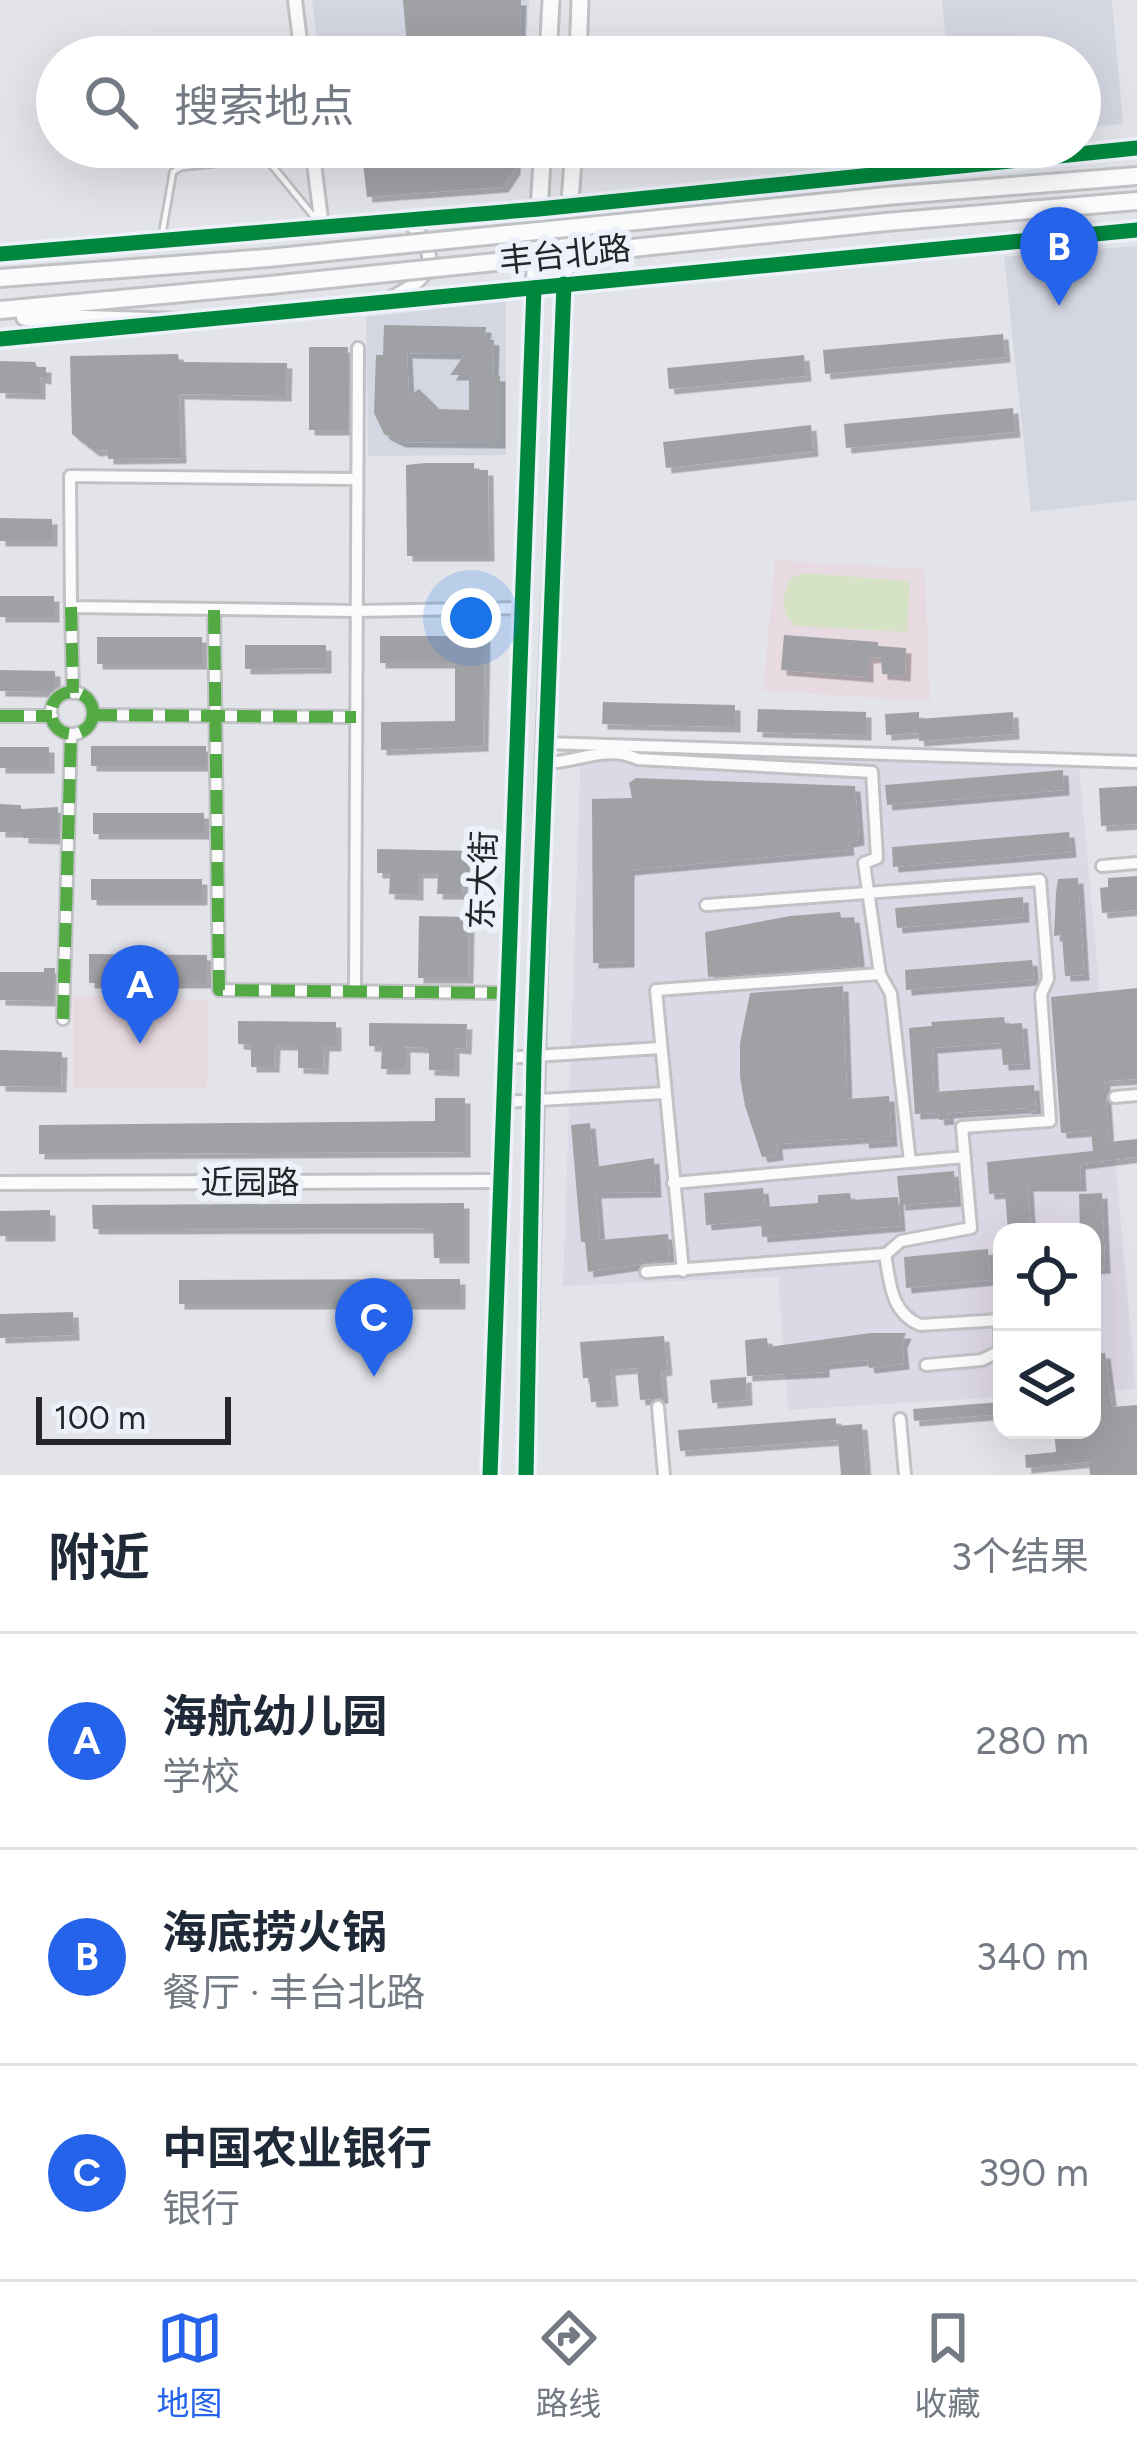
<!DOCTYPE html>
<html lang="zh">
<meta charset="utf-8">
<style>
body{margin:0;font-family:Figtree,"Noto Sans SC",sans-serif;background:#f2f2f3;color:#1f2937}
.controls{position:absolute;right:36px;bottom:36px;display:grid;overflow:hidden;border-radius:24px;box-shadow:0 12px 48px #0002}
.controls button{width:108px;height:108px;display:grid;place-items:center;padding:0;border:0;border-bottom:3px solid #e0e1e3;background:#fff;color:#1f2937;font:60px sans-serif}
.scale{position:absolute;left:36px;bottom:30px;width:195px;box-sizing:border-box;padding-left:12px;border:6px solid #242629;border-top:0;font-size:33px;line-height:42px;white-space:nowrap;color:#242629;-webkit-text-stroke:9px #edf1fa;paint-order:stroke}
.you{position:absolute;left:471px;top:618px;width:42px;height:42px;margin:-30px;border:9px solid #fff;border-radius:50%;background:#1a73e8;box-shadow:0 0 0 18px #1a73e833}
.badge{display:grid;place-items:center;width:78px;height:78px;border-radius:50%;background:#2563eb;color:#fff;font-size:39px;font-weight:700}
.pin{position:absolute;translate:-50% -99px;filter:drop-shadow(0 3px 6px #0008)}
.pin::after{content:'';position:absolute;top:63px;width:42px;height:36px;background:inherit;clip-path:polygon(0 0,100% 0,50% 100%)}
.list{margin:0;padding:0;list-style:none}
h2{display:flex;justify-content:space-between;align-items:center;height:156px;margin:0;padding:0 48px;font-size:51px}
h2 small{font-size:39px;font-weight:400;color:#747a83}
.list li{display:grid;grid-template-columns:78px 1fr auto;gap:36px;align-items:center;box-sizing:border-box;height:216px;padding:0 48px;border-top:3px solid #e0e1e3}
.list b{display:block;font-size:45px;white-space:nowrap}
.list p{margin:0;font-size:39px;white-space:nowrap;color:#747a83}
.list em{font-size:39px;font-style:normal;color:#747a83}
.icon{flex:none;width:66px;height:66px;fill:none;stroke:currentColor;stroke-width:2;stroke-linecap:round;stroke-linejoin:round}
.map{position:relative;flex:none;width:1137px;height:1475px;overflow:hidden}
.search{position:absolute;background:#fff;box-shadow:0 12px 48px #0002;left:36px;right:36px;top:36px;height:132px;display:flex;align-items:center;gap:30px;box-sizing:border-box;padding:0 42px;border-radius:66px;color:#747a83;font-size:45px}
.sheet{height:804px;background:#fff}
nav{display:flex;justify-content:space-around;align-items:center;box-sizing:border-box;height:168px;border-top:3px solid #e0e1e3;background:#fff;font-size:33px;color:#747a83}
nav a{display:grid;justify-items:center;gap:6px}
nav .on{color:#2563eb}
.map>svg:first-child{display:block}
.built{fill:#d4d7e2}
.education{fill:#e8dae1}
.medical{fill:#ddd8e5}
.green{fill:#d6e2c5}
.building{fill:#a0a1a5;fill-rule:evenodd;filter:url(#shadow)}
.lines{fill:none;stroke-linecap:round;stroke-linejoin:round}
.service-casing{stroke:#c0c2c5;stroke-width:10}
.minor-casing{stroke:#c0c2c5;stroke-width:16}
.tertiary-casing{stroke:#c0c2c5;stroke-width:18}
.secondary-casing{stroke:#c0c2c5;stroke-width:21}
.trunk-casing{stroke:#c0c2c5;stroke-width:22}
.service{stroke:#fbfbfc;stroke-width:4.5}
.minor{stroke:#fbfbfc;stroke-width:10}
.tertiary{stroke:#fbfbfc;stroke-width:12}
.secondary{stroke:#fbfbfc;stroke-width:15}
.trunk{stroke:#fbfbfc;stroke-width:16}
.trunk-bridge-casing{stroke:#c0c2c5;stroke-width:22;stroke-linecap:butt}
.trunk-bridge{stroke:#fbfbfc;stroke-width:16}
.quiet{stroke:#53aa44;stroke-width:12;stroke-dasharray:24 12;stroke-linecap:butt}
.cycleway-casing{stroke:#edf1fa;stroke-width:22}
.cycleway{stroke:#00873e;stroke-width:15}
.labels{text-anchor:middle;stroke-width:12;stroke-linejoin:round;paint-order:stroke}
.street-label{font-size:33px;fill:#242629;stroke:#edf1fa}
</style>
<div class="map">
<svg width="1137" height="1475" viewBox="0 0 1137 1475">
<defs>
<filter id="shadow"><feDropShadow dx="5.5" dy="5.5" stdDeviation="0" flood-color="#0004"/></filter>
</defs>
<rect width="100%" height="100%" fill="#e3e4ea"/>
<g class="built">
<path d="M312,0H529L526,57H319Z"/>
<path d="M942,0H1112L1123,124L1080,128V57H947Z"/>
<path d="M1137,246V500L1031,512L1004,257Z"/>
<path d="M506,301V455L368,456L366,317Z"/>
</g>
<g class="education">
<path d="M775,560L925,569L930,701L763,691Z"/>
<path d="M73,996L208,1000L207,1089H73Z"/>
</g>
<path class="medical" d="M581,748L1079,764L1136,1389L1092,1391V1232H1002V1397L788,1410L778,1277L563,1286Z"/>
<path class="green" d="M806,573L910,581L907,632L795,626C780,612 781,594 792,577Z"/>
<g class="building">
<path d="M403,0H521L519,57H408Z"/>
<path d="M361,147H516L515,169L503,187L367,197Z"/>
<path d="M384,325L486,327L485,339L494,340L493,376H500V443L400,442L384,434L374,413L376,355H383ZM407,353L465,354L450,375H469V410L439,409L419,389L409,396Z"/>
<path d="M1003,334L1005,357L825,374L823,350Z"/>
<rect x="309" y="347" width="39" height="83"/>
<path d="M178,354L179,362L287,363L286,396L179,394L181,458L108,459V450L94,451L72,434L70,356Z"/>
<path d="M804,355L806,376L669,389L667,368Z"/>
<path d="M0,361L35,362L37,367H46V379L40,378V394L0,393Z"/>
<path d="M1013,408L1015,432L846,448L844,424Z"/>
<path d="M811,425L813,451L666,468L663,442Z"/>
<path d="M425,463H474V470H488L489,556H407L406,465Z"/>
<path d="M0,518L52,519V541H0Z"/>
<rect x="0" y="596" width="54" height="21"/>
<path d="M784,635L878,642V646L906,648L905,676L882,674L881,657L868,658V677L781,670Z"/>
<path d="M380,636H485L483,746L381,750V722L455,721V663H380Z"/>
<rect x="97" y="637" width="105" height="27"/>
<path d="M245,645H326V668L245,669Z"/>
<path d="M0,670L55,671V692L0,691Z"/>
<path d="M603,702L735,705V727L602,724Z"/>
<path d="M758,709L866,712V735L757,732Z"/>
<path d="M919,712V719L1013,712L1014,734L919,741L918,733L886,735L885,714Z"/>
<rect x="91" y="746" width="115" height="20"/>
<rect x="0" y="747" width="49" height="21"/>
<path d="M1063,770L1064,790L887,805L885,785Z"/>
<path d="M636,778L855,786L859,840L848,842L849,850L629,870V962L593,963L592,799L632,798L629,783Z"/>
<path d="M1137,786V824L1101,826L1099,788Z"/>
<path d="M0,804L21,805V809L58,807V839L23,838V832H0Z"/>
<rect x="93" y="813" width="111" height="21"/>
<path d="M1069,832L1071,852L893,867L892,847Z"/>
<path d="M377,849L474,851L473,871H463L462,894H437L438,873H418V895L389,894L390,873H377Z"/>
<path d="M1137,876V910L1102,913L1100,888L1108,887V878Z"/>
<path d="M1078,878L1084,975L1065,976L1062,935L1054,936L1056,893L1058,879Z"/>
<rect x="91" y="879" width="111" height="21"/>
<path d="M1023,897L1024,917L897,928L895,908Z"/>
<path d="M840,912L841,918L854,917L860,966L708,977L705,932L790,916Z"/>
<path d="M419,916L469,917L468,978H418Z"/>
<path d="M89,954L207,955V983H89Z"/>
<path d="M1032,960L1034,980L906,990L905,970Z"/>
<path d="M44,968H55L54,1001L0,1000V972H44Z"/>
<path d="M843,986L847,1099L889,1096L892,1141L864,1143L863,1138L777,1144L778,1155L762,1157L745,1106L740,1077V1043L750,993Z"/>
<path d="M1137,988V1079L1105,1081L1109,1142L1137,1139V1157L1080,1164L1081,1186H1028L1031,1232H1008L1005,1193L989,1194L987,1162L1093,1151L1091,1131L1061,1133L1051,997Z"/>
<path d="M1004,1017L1005,1024L1022,1023L1025,1064L1003,1065L1001,1043L932,1048L934,1092L1034,1085L1036,1111L1026,1112V1108L948,1113L949,1119L939,1120L938,1113L915,1114L909,1028L932,1026L931,1022Z"/>
<path d="M238,1021L336,1022V1046H324L323,1069L298,1068V1045H275L274,1067H251V1045L238,1044Z"/>
<path d="M369,1023L467,1024L466,1049L454,1048V1071L429,1070V1048L405,1047V1069H381L382,1047L369,1046Z"/>
<path d="M0,1050L62,1052L61,1087L0,1086Z"/>
<path d="M435,1098H465V1152L39,1154V1125L435,1121Z"/>
<path d="M590,1123L594,1167L654,1158L656,1192L596,1193L600,1240L668,1234L670,1260L588,1272L585,1242H581L571,1125Z"/>
<path d="M954,1171L956,1201L900,1205L897,1176Z"/>
<path d="M763,1188L765,1207L818,1203V1195L850,1193L851,1200L898,1197L900,1226L762,1237L761,1220L706,1225L704,1193Z"/>
<path d="M1102,1193L1105,1268L1092,1269V1232H1080L1079,1194Z"/>
<path d="M464,1203V1258H434L433,1228L93,1229L92,1205Z"/>
<path d="M50,1210V1236H0V1211Z"/>
<path d="M988,1249L990,1280L906,1288L904,1257Z"/>
<path d="M460,1279V1304H179V1280Z"/>
<path d="M73,1312L74,1335L0,1338V1314Z"/>
<path d="M871,1333H906L902,1343L904,1364L869,1368L867,1360L824,1364V1372L747,1376L745,1340L767,1338L768,1347Z"/>
<path d="M664,1336L667,1370L661,1371L663,1398L640,1400L637,1368L610,1370L613,1401L591,1402L589,1378H583L580,1342Z"/>
<path d="M1105,1353L1112,1407L1137,1405V1475H1090L1089,1462L1026,1468L1025,1455L1056,1452L1054,1430H1068L1069,1436L1092,1434V1354Z"/>
<path d="M746,1377L747,1400L712,1403L710,1380Z"/>
<path d="M1001,1402L1002,1414L914,1421L913,1409Z"/>
<path d="M836,1418V1426L862,1424L866,1475H841L838,1440L680,1451L678,1430Z"/>
</g>
<g class="lines">
<defs>
<path id="service" d="M162,235L173,172L181,167L258,159L270,163L315,218"/>
<g id="minor">
<path d="M357,479L70,476L71,607L356,611L522,608"/>
<path d="M71,607L73,693"/>
<path d="M214,610L219,990L508,993"/>
<circle cx="72" cy="713" r="21"/>
<path d="M93,715L356,717"/>
<path d="M0,716H52"/>
<path d="M545,743L1137,762"/>
<path d="M544,763C578,763 605,744 638,759L872,772L877,858L864,863L880,974L656,990L683,1271"/>
<path d="M1102,866L1137,863"/>
<path d="M880,974L891,994L910,1162"/>
<path d="M355,989L358,348"/>
<path d="M63,1019L71,734"/>
<path d="M505,1058L660,1048"/>
<path d="M1115,1097L1137,1095"/>
<path d="M504,1102L664,1093"/>
<path d="M673,1183L965,1157"/>
<path d="M885,1254C890,1282 890,1312 920,1325L1000,1320V1351L982,1360L926,1365"/>
<path d="M646,1272L886,1254L901,1241L971,1228L962,1127L1050,1121L1041,994L1048,979L1040,880L706,905"/>
<path d="M658,1407L664,1475"/>
<path d="M900,1419L905,1475"/>
</g>
<g id="tertiary">
<path d="M295,0L302,57"/>
<path d="M312,147L322,227"/>
<path d="M0,254L539,209L1137,148"/>
<path d="M393,297C435,276 441,255 408,221"/>
<path d="M174,322L1137,230"/>
<path d="M0,339L130,327"/>
<path d="M0,1183L501,1181"/>
</g>
<g id="secondary">
<path d="M548,57L551,0"/>
<path d="M578,57L580,0"/>
<path d="M490,1475L534,288L543,147"/>
<path d="M526,1475L544,763L564,284L574,147"/>
</g>
<g id="trunk">
<path d="M886,196L1137,176"/>
<path d="M886,222L1137,201"/>
<path d="M0,278L268,258"/>
<path d="M0,310L270,285"/>
<path d="M25,317L178,322"/>
</g>
</defs>
<use href="#service" class="service-casing"/>
<use href="#minor" class="minor-casing"/>
<use href="#tertiary" class="tertiary-casing"/>
<use href="#secondary" class="secondary-casing"/>
<use href="#trunk" class="trunk-casing"/>
<use href="#service" class="service"/>
<use href="#minor" class="minor"/>
<use href="#tertiary" class="tertiary"/>
<use href="#secondary" class="secondary"/>
<use href="#trunk" class="trunk"/>
<defs>
<g id="trunk-bridge">
<path d="M268,258L886,196"/>
<path d="M270,285L886,222"/>
</g>
</defs>
<use href="#trunk-bridge" class="trunk-bridge-casing"/>
<use href="#trunk-bridge" class="trunk-bridge"/>
<g class="quiet">
<path d="M71,607L73,693"/>
<path d="M214,610L219,990L508,993"/>
<circle cx="72" cy="713" r="21"/>
<path d="M93,715L356,717"/>
<path d="M0,716H52"/>
<path d="M63,1019L71,734"/>
</g>
<defs>
<g id="cycleway">
<path d="M0,254L539,209L1137,148"/>
<path d="M0,339L1137,230"/>
<path d="M490,1475L534,288"/>
<path d="M526,1475L534,1058L564,284"/>
</g>
</defs>
<use href="#cycleway" class="cycleway-casing"/>
<use href="#cycleway" class="cycleway"/>
</g>
<g class="labels">
<g class="street-label">
<text transform="translate(565 254) rotate(-6)" y="12">丰台北路</text>
<text transform="translate(482 880) rotate(-88)" y="12">东大街</text>
<text x="250" y="1194">近园路</text>
</g>
</g>
</svg>
<div class="controls">
<button><svg class="icon" aria-label="locate" viewBox="0 0 24 24"><circle cx="12" cy="12" r="6"/><path d="M12 2v4M12 18v4M2 12h4M18 12h4"/></svg></button>
<button><svg class="icon" aria-label="layers" viewBox="0 0 24 24"><path d="M12 4l9 5-9 5-9-5zM3 14l9 5 9-5"/></svg></button>
</div>
<div class="scale">100 m</div>
<div class="you"></div>
<div class="pin badge" style="left:140px;top:1044px">A</div>
<div class="pin badge" style="left:1059px;top:306px">B</div>
<div class="pin badge" style="left:374px;top:1377px">C</div>
<div class="search"><svg class="icon" aria-label="search" viewBox="0 0 24 24"><circle cx="10" cy="10" r="6"/><path d="M15 15l6 6"/></svg>搜索地点</div>
</div>
<section class="sheet">
<h2>附近<small>3个结果</small></h2>
<ul class="list">
<li><span class="badge">A</span><div><b>海航幼儿园</b><p>学校</p></div><em>280 m</em></li>
<li><span class="badge">B</span><div><b>海底捞火锅</b><p>餐厅 · 丰台北路</p></div><em>340 m</em></li>
<li><span class="badge">C</span><div><b>中国农业银行</b><p>银行</p></div><em>390 m</em></li>
</ul>
</section>
<nav>
<a class="on"><svg class="icon" aria-label="map" viewBox="0 0 24 24"><path d="M3 6l6-2 6 2 6-2v14l-6 2-6-2-6 2zM9 4v14M15 6v14"/></svg>地图</a>
<a><svg class="icon" aria-label="directions" viewBox="0 0 24 24"><path d="M12 3l9 9-9 9-9-9zM9 14v-3h6M13 9l2 2-2 2"/></svg>路线</a>
<a><svg class="icon" aria-label="saved" viewBox="0 0 24 24"><path d="M7 4h10v16l-5-4-5 4z"/></svg>收藏</a>
</nav>
